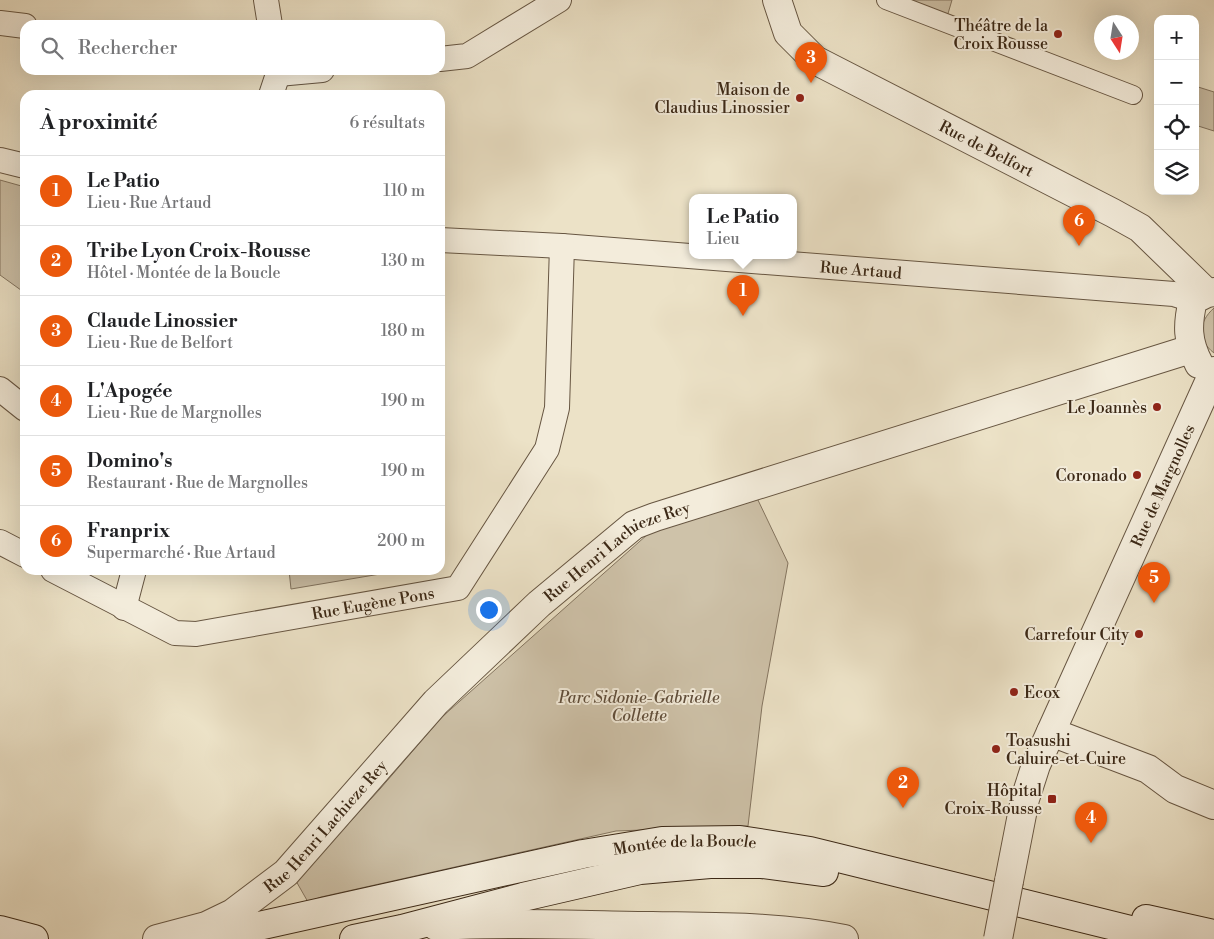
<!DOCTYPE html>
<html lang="fr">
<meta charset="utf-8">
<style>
body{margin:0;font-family:"Libre Bodoni",serif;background:#f2f2f2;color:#202124}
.controls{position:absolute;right:15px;top:15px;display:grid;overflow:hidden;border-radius:10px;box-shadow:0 5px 20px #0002}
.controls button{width:45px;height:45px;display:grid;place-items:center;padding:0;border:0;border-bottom:1px solid #e0e0e0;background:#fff;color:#202124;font:25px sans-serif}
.compass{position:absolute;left:1094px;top:15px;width:45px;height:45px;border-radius:50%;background:#fff;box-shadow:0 5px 20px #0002;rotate:168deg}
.you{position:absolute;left:488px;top:609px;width:18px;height:18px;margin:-12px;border:4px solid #fff;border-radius:50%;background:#1a73e8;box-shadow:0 0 0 8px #1a73e833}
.badge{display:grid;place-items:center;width:32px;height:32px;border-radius:50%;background:#ea580c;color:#fff;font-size:16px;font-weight:700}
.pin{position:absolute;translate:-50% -41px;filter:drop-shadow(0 1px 2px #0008)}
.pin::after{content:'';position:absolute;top:26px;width:18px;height:15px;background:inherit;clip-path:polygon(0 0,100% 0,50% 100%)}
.popup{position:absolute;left:689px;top:194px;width:108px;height:65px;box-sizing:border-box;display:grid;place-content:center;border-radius:10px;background:#fff;filter:drop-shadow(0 1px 4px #0005);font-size:16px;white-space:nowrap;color:#757577}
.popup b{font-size:19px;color:#202124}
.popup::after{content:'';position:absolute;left:50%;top:100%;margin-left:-10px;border:10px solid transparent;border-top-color:#fff}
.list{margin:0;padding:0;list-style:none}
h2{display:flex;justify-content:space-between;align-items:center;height:65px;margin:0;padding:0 20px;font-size:21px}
h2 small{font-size:16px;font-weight:400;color:#757577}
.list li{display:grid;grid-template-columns:32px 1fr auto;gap:15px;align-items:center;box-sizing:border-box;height:70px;padding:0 20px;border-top:1px solid #e0e0e0}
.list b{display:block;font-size:19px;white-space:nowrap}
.list p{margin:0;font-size:16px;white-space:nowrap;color:#757577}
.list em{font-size:16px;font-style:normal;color:#757577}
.icon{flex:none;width:28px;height:28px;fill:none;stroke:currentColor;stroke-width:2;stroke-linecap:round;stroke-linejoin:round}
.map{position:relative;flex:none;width:1214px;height:939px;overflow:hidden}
.search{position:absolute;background:#fff;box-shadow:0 5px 20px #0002;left:20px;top:20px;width:425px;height:55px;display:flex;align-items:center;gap:12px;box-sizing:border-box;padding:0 18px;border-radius:15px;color:#757577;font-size:19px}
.panel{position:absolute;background:#fff;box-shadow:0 5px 20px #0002;left:20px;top:90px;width:425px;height:485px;border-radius:15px}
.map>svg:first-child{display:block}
.green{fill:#cec2a9;stroke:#847560}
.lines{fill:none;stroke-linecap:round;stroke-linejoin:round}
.pedestrian-casing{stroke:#675642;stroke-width:20}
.minor-casing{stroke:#675642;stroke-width:26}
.tertiary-casing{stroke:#675642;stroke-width:30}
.secondary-casing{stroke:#3b2816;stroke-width:30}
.pedestrian{stroke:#f3ecdb;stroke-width:18}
.minor{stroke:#f3ecdb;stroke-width:24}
.tertiary{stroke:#f3ecdb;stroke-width:28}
.secondary{stroke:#f3ecdb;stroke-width:28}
.tertiary-bridge-casing{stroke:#675642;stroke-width:30;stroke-linecap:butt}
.tertiary-bridge{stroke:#f3ecdb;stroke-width:28}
.poi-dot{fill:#8f2418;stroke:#f3ecdb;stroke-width:2}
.labels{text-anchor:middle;stroke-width:4;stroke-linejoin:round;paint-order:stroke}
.poi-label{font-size:16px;fill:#3b2816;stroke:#f3ecdb;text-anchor:end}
.street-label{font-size:16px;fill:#3b2816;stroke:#f3ecdb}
.park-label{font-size:16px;font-style:italic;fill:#604e3b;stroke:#f3ecdb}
</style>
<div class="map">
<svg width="1214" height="939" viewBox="0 0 1214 939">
<rect width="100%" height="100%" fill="#ece2c7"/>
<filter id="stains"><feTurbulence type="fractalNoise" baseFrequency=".004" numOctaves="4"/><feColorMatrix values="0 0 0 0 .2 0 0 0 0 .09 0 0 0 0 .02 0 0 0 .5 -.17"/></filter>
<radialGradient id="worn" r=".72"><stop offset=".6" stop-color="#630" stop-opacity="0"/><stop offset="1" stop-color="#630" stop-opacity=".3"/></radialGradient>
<g class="green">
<path d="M902,0H952L947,17Z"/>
<path d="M1195,86L1214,92V131L1195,125Z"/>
<path d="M0,180L25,187V293L0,275Z"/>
<path d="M1214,308V353C1197,340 1198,322 1214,308Z"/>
<path d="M757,498L788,563L762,706L748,826L616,831L321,897L308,902L296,881L380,789L442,717L648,534Z"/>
<path d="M289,570H404L291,589Z"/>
</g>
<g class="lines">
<defs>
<path id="pedestrian" d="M886,0L1133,95"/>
<g id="minor">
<path d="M266,0L270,25"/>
<path d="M0,23L25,26"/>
<path d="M440,59L467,56L559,0"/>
<path d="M278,74L322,70"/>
<path d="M271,95L278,74L277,70"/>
<path d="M0,160L25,166"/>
<path id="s1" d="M440,240L562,246L1161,293L1174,294L1193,300"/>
<path d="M0,389L25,409"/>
<path d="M0,542L25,555"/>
<path id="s2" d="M53,570L175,633L196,634L458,588L547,449L557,408L562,246"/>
<path d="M124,608L134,570"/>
</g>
<g id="tertiary">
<path id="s3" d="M777,0L788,33L815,60L1113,213L1140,228L1207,293"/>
<path d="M1199,364C1187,341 1187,325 1193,300L1207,293L1214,292"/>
<path d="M1051,732L1148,769L1175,789L1214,805"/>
<path id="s4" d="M1009,881L1025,799L1036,765L1214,371"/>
<path d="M436,926C508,922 580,925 652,926C717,927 781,926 844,939"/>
<path id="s5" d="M157,939L206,926L233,913L286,873L436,702L539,604L634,525L655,517L1191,349"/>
</g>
<g id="secondary">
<path d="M1146,919L1214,934"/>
<path d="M0,930L34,939"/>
<path id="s6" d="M200,939L583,854L662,841L740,840L810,851L1167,939"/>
<path d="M354,939L402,929L523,897L640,870L710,864H762L824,872"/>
</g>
</defs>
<use href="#pedestrian" class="pedestrian-casing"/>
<use href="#minor" class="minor-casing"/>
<use href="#tertiary" class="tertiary-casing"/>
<use href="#secondary" class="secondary-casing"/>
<use href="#pedestrian" class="pedestrian"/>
<use href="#minor" class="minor"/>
<use href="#tertiary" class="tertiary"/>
<use href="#secondary" class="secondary"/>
<defs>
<path id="tertiary-bridge" d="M998,939L1009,881"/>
</defs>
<use href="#tertiary-bridge" class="tertiary-bridge-casing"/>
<use href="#tertiary-bridge" class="tertiary-bridge"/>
</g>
<g class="poi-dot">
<circle cx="1058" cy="34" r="5"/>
<circle cx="800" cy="98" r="5"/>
<circle cx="1157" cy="407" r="5"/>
<circle cx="1137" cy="475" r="5"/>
<circle cx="1139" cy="634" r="5"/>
<circle cx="1014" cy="692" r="5"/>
<circle cx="996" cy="749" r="5"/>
<rect x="1047" y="794" width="10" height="10" rx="2.5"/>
</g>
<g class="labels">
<g class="poi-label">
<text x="1048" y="31">Théâtre de la<tspan x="1048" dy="18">Croix Rousse</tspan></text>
<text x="790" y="95">Maison de<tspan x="790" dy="18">Claudius Linossier</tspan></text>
<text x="1147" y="413">Le Joannès</text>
<text x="1127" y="481">Coronado</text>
<text x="1129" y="640">Carrefour City</text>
<text x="1024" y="698" text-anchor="start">Ecox</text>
<text x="1006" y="746" text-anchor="start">Toasushi<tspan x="1006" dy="18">Caluire-et-Cuire</tspan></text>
<text x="1042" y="796">Hôpital<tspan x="1042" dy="18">Croix-Rousse</tspan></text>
</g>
<g class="street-label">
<text dy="6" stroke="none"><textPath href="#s3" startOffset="266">Rue de Belfort</textPath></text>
<text dy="6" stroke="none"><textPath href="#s1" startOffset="422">Rue Artaud</textPath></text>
<text dy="6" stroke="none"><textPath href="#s4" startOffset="426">Rue de Margnolles</textPath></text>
<text dy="6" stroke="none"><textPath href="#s5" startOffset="612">Rue Henri Lachieze Rey</textPath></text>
<text dy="6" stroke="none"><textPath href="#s2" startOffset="338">Rue Eugène Pons</textPath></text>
<text dy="6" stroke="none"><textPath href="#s5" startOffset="208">Rue Henri Lachieze Rey</textPath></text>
<text dy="6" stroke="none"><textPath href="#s6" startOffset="495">Montée de la Boucle</textPath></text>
</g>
<g class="park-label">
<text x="639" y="703">Parc Sidonie-Gabrielle<tspan x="639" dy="18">Collette</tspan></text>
</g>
</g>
<rect width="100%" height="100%" filter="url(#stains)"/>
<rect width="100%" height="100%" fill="url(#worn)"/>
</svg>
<div class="controls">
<button>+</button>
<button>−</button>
<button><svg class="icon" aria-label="locate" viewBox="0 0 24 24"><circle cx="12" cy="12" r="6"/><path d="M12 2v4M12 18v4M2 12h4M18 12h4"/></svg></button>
<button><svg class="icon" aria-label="layers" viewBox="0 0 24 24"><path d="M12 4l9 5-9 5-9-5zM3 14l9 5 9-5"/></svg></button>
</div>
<svg class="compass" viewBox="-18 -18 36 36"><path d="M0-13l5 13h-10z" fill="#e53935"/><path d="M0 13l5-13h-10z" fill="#757577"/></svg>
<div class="you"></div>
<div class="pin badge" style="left:743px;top:316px">1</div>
<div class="popup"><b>Le Patio</b>Lieu</div>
<div class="pin badge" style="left:903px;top:808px">2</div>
<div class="pin badge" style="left:811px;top:83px">3</div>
<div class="pin badge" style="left:1091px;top:843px">4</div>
<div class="pin badge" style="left:1154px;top:603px">5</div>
<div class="pin badge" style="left:1079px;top:246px">6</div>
<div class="search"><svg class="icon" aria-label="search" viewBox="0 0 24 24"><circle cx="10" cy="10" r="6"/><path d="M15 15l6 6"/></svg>Rechercher</div>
<section class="panel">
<h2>À proximité<small>6 résultats</small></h2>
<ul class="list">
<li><span class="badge">1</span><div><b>Le Patio</b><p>Lieu · Rue Artaud</p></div><em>110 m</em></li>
<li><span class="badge">2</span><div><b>Tribe Lyon Croix-Rousse</b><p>Hôtel · Montée de la Boucle</p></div><em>130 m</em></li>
<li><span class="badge">3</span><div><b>Claude Linossier</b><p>Lieu · Rue de Belfort</p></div><em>180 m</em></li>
<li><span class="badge">4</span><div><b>L'Apogée</b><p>Lieu · Rue de Margnolles</p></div><em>190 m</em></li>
<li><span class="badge">5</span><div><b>Domino's</b><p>Restaurant · Rue de Margnolles</p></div><em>190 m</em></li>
<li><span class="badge">6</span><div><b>Franprix</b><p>Supermarché · Rue Artaud</p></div><em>200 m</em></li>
</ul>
</section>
</div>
